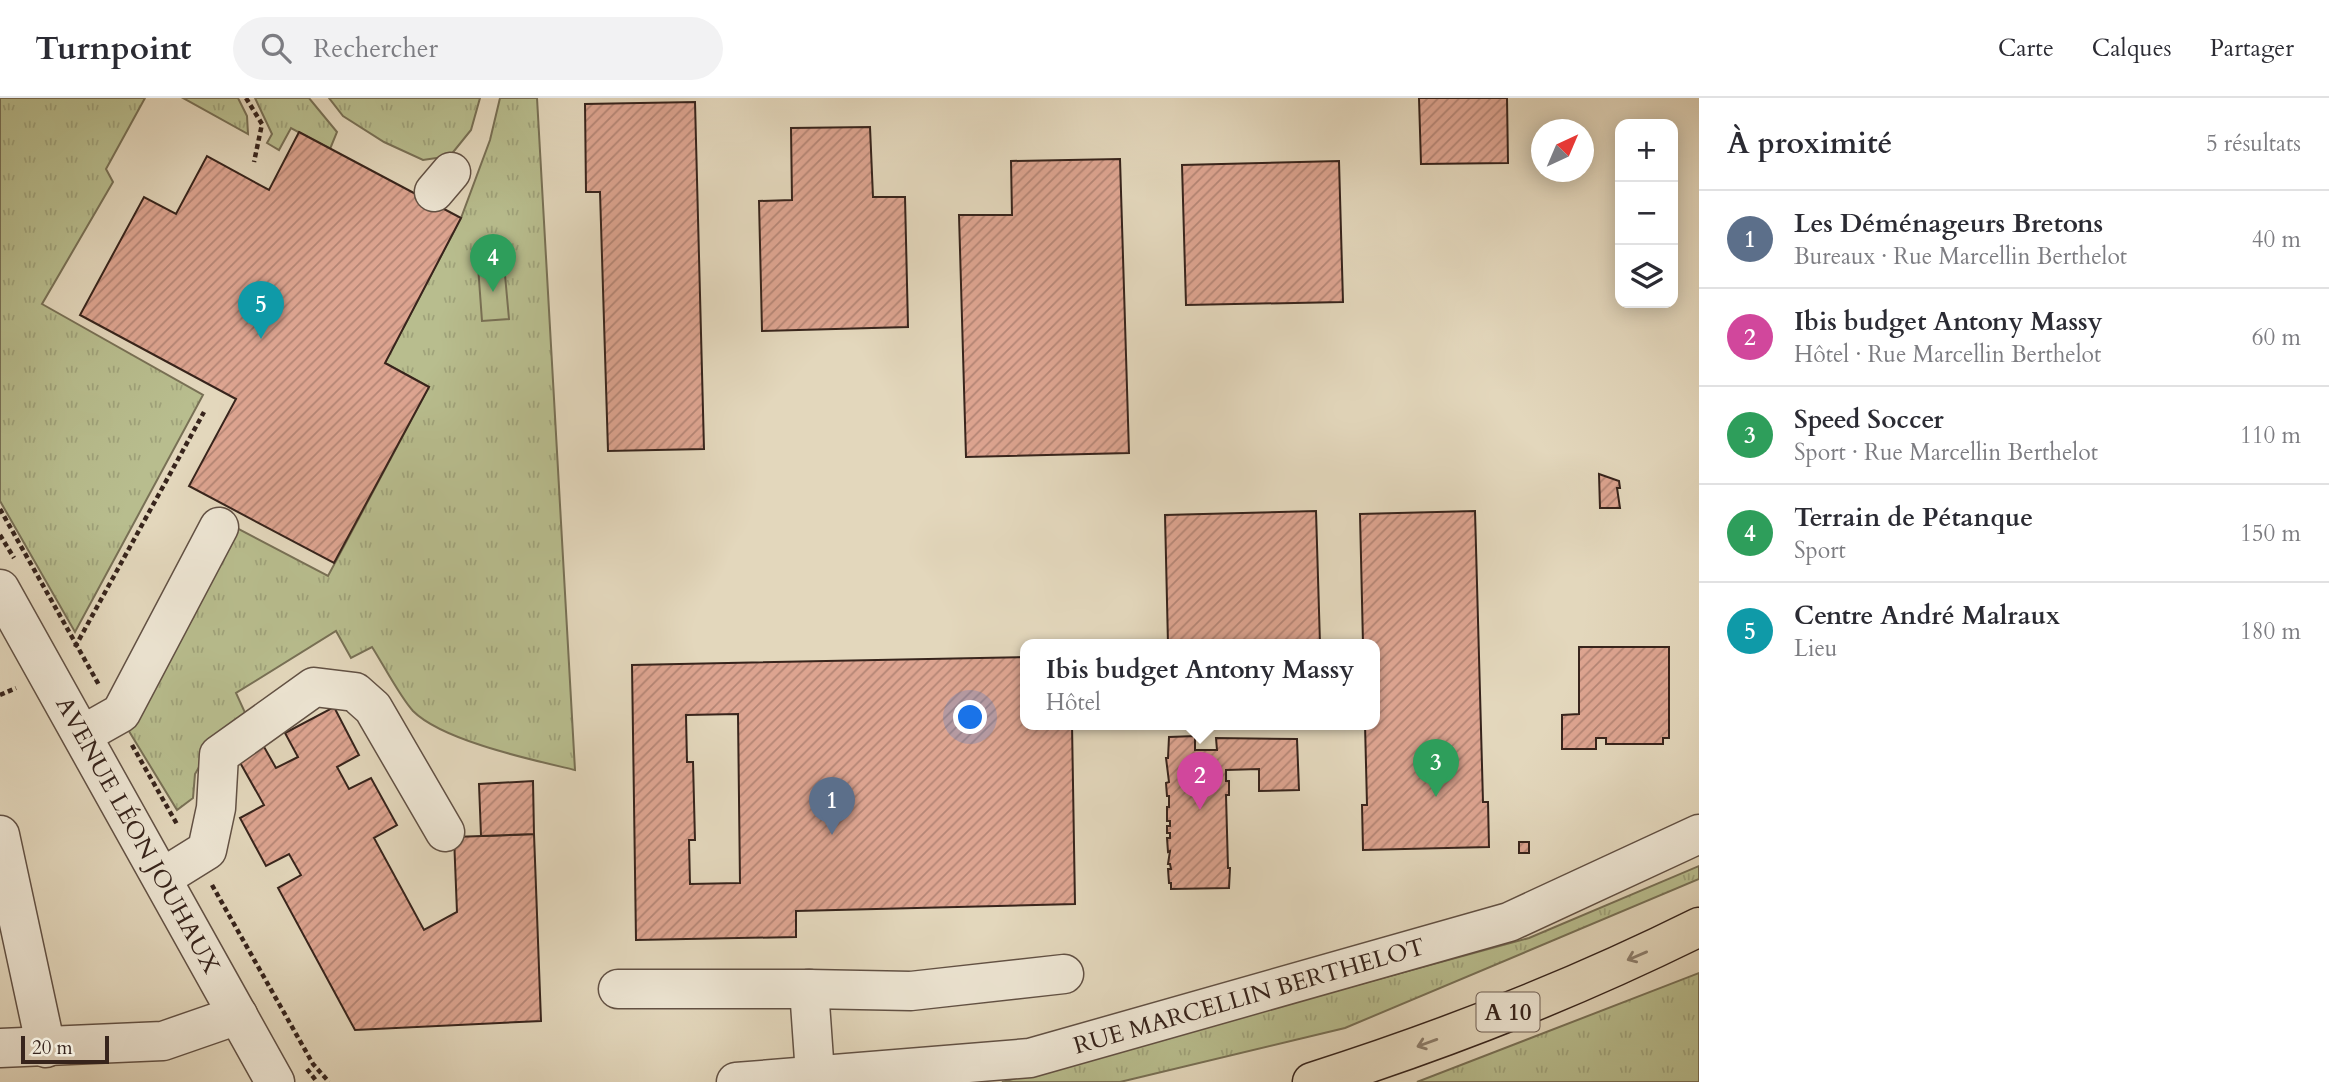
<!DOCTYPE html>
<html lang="fr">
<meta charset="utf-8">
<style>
body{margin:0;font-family:Cardo,serif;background:#f2f2f3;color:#2b2b33}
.controls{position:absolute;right:21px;top:21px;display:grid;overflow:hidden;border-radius:14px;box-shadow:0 4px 18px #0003}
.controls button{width:63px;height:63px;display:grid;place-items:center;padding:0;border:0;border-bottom:2px solid #e1e1e2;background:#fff;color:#2b2b33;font:35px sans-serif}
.compass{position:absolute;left:1531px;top:21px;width:63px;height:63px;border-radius:50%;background:#fff;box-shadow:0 4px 18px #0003;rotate:44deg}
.scale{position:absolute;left:21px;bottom:18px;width:88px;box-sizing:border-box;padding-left:7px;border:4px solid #37241c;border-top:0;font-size:19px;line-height:24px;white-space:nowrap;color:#37241c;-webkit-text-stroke:5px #ede5d3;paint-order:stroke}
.you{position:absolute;left:971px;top:620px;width:24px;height:24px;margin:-18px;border:5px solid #fff;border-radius:50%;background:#1a73e8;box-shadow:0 0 0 10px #1a73e833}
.badge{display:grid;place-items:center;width:46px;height:46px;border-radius:50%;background:#2563eb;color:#fff;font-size:23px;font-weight:700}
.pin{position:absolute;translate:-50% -58px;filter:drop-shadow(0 2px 4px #0008)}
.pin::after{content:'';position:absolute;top:37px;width:24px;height:21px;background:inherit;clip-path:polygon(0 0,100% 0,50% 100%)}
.popup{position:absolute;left:1020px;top:541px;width:360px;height:91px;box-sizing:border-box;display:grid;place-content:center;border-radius:14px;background:#fff;filter:drop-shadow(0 2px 5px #0005);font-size:23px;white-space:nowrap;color:#7c7c81}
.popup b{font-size:26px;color:#2b2b33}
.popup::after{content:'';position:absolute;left:50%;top:100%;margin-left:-14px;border:14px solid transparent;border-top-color:#fff}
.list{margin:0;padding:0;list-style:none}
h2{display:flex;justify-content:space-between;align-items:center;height:91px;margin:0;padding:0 28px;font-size:30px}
h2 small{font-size:23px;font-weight:400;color:#7c7c81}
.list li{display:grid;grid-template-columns:46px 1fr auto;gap:21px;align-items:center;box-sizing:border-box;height:98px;padding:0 28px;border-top:2px solid #e1e1e2}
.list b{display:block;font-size:26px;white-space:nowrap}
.list p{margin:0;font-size:23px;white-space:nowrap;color:#7c7c81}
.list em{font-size:23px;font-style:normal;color:#7c7c81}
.icon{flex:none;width:38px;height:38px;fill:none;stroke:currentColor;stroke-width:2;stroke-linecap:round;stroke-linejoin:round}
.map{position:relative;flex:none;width:1699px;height:984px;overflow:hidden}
header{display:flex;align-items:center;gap:42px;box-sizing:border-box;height:98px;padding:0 35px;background:#fff;border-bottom:2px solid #e1e1e2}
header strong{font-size:33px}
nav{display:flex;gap:38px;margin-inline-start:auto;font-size:24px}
.search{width:490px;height:63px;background:#f2f2f3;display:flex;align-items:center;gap:18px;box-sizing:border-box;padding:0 24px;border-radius:38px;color:#7c7c81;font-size:26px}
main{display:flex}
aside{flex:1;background:#fff}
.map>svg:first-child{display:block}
.grass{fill:url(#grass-tufts);stroke:#787055;stroke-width:2}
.pitch{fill:#b8bd8e;stroke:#787055;stroke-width:2}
.building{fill:url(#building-hatch);stroke:#37241c;stroke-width:2;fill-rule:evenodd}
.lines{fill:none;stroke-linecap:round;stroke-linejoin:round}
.minor-casing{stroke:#625144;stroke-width:41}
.highway-casing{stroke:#37241c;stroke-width:41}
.path{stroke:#37241c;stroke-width:4.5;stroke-dasharray:5 3.5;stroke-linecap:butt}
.minor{stroke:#ede5d3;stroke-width:38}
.highway{stroke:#e3d7bc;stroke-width:38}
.oneway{stroke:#8d7e6c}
.labels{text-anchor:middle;stroke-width:6;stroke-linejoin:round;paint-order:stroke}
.shield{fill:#ede5d3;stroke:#6e5e53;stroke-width:2}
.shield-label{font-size:23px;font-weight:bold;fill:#37241c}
.street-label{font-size:24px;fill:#37241c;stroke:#ede5d3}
</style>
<header>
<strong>Turnpoint</strong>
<div class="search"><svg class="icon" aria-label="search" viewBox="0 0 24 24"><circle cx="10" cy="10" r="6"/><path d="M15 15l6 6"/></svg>Rechercher</div>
<nav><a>Carte</a><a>Calques</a><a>Partager</a></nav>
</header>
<main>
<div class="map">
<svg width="1699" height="984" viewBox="0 0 1699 984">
<defs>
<pattern id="grass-tufts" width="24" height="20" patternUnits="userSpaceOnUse" patternTransform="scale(1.75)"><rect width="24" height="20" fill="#b8bd8e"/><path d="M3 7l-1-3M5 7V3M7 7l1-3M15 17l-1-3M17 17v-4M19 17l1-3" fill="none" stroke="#9fa27a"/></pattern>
<pattern id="building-hatch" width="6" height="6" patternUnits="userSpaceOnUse" patternTransform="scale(1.75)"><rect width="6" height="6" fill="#dda490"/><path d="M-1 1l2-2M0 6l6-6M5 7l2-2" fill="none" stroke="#b48575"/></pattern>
</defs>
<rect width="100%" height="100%" fill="#e3d7bc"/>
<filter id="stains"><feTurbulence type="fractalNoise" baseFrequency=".00286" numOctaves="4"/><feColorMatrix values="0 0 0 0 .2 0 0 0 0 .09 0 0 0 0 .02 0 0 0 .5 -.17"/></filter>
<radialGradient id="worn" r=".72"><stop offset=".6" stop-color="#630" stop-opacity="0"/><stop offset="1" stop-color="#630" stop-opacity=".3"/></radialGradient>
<g class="grass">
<path d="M0,0H145L106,71L113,84L42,206L203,297L75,534L0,403Z"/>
<path d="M183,0H238L247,18L248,36Z"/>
<path d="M255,0H309L337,34L330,51L291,30L279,52L267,45L272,36Z"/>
<path d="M329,0H480L471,32L450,58L423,62L384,44L343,18Z"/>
<path d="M500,0H537L575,672C533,662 443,643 413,613C400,599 383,566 372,549L351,560L336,533L236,595L247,619L219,635L195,676L193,700L177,712L124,625L235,429L328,478L429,289L385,265L461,120L490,42Z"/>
<path d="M1699,768V781L1345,930L1120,984H1002L1529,840Z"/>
<path d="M1699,875V984H1417Z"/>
</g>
<path class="pitch" d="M504,166L509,221L482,223L478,168Z"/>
<g class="building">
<path d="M1419,0H1507L1508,65L1421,66Z"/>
<path d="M695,4L704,351L608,353L600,94H586L585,6Z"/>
<path d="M870,29L873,99H905L908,229L762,233L759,103L792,102L791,30Z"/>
<path d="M299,34L461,120L385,265L429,289L334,465L189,388L236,301L80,217L144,99L176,116L207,58L269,92Z"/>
<path d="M1120,61L1129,355L966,359L959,117H1012L1011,63Z"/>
<path d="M1339,63L1343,204L1186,207L1182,67Z"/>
<path d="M1599,376L1619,383L1620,390H1617L1620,410H1600Z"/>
<path d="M1316,413L1320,546H1168L1165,417Z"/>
<path d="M1475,413L1483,704H1488L1489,749L1363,752L1362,707H1367L1365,626H1375V546H1363L1360,416Z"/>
<path d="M1579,549H1669V640H1663V646H1606V640H1596V651H1562V617L1579,616Z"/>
<path d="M1025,559V626H1072L1075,806L796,813V839L636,842L632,567ZM738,616L740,785L690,786L689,742H695L693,664H687L686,617Z"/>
<path d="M334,609L359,657L337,669L349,691L371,680L397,727L374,740L424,832L457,814L454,739L534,736L541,923L355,932L278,790L301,777L289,756L266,768L240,720L264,707L238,661L263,647L276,670L298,659L285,635Z"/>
<path d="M1195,638V652H1217L1216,640L1297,641L1299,692L1259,693V671L1226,672V683H1229V697H1226L1228,770H1230L1229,790L1171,791V785H1169L1168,771H1171L1170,766H1168L1170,753L1168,754L1167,740H1170V735H1167V728H1170V723H1167V709H1169V698H1167L1166,685L1169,684L1166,660H1168L1169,639Z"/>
<path d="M533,683L534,736L481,738L479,686Z"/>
<rect x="1519" y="744" width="10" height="11"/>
</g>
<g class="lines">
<defs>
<g id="minor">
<path d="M434,94L451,74"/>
<path d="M0,491L275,984"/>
<path d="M82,637L121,615L219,429"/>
<path d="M0,737L46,950"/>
<path d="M162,780L207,752L216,710L219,657L314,589L355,594L373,610L445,734"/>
<path d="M618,891H809L815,976"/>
<path d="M809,891L911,893L1064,876"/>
<path d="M0,950L163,943L238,917"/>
<path d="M736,984L1030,960L1509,824L1699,736"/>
</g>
<path id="highway" d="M1312,984C1444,942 1574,891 1699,829"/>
</defs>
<use href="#minor" class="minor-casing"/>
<use href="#highway" class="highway-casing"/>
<g class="path">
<path d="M246,0L262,26L254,64"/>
<path d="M0,411L99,587"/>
<path d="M0,437L14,460"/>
<path d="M75,549L204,314"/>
<path d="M0,597L16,590"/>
<path d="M132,647L178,728"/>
<path d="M212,787L313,966L329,984"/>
<path d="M307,971L317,984"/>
</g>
<use href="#minor" class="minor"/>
<use href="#highway" class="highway"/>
</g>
<defs><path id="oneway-shaft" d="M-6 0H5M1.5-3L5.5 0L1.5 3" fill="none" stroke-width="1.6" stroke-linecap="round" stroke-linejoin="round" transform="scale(1.75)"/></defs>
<g class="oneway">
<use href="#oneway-shaft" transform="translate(1637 858) rotate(157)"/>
<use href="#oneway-shaft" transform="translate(1427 945) rotate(160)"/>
</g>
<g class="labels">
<rect class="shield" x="1476.5" y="894.5" width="63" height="39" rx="5"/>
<g class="shield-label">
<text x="1508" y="922">A 10</text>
</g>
<g class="street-label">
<text transform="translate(138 737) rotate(61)" y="8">AVENUE LÉON JOUHAUX</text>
<text transform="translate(1249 898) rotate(-16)" y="8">RUE MARCELLIN BERTHELOT</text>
</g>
</g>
<rect width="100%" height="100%" filter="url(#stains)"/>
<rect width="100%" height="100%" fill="url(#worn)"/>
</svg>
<div class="controls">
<button>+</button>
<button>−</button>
<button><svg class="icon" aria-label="layers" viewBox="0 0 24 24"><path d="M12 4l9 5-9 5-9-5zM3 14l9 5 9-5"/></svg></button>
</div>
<svg class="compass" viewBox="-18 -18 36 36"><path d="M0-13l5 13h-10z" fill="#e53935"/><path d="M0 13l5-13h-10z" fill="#7c7c81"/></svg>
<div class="scale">20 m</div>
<div class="you"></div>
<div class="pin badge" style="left:832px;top:737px;background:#5c6f8a">1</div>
<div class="pin badge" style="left:1200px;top:712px;background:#d1479c">2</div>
<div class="popup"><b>Ibis budget Antony Massy</b>Hôtel</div>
<div class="pin badge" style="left:1436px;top:699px;background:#2e9e5b">3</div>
<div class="pin badge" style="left:493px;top:194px;background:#2e9e5b">4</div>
<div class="pin badge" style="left:261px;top:241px;background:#0f9aa8">5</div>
</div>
<aside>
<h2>À proximité<small>5 résultats</small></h2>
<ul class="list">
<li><span class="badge" style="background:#5c6f8a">1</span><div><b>Les Déménageurs Bretons</b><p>Bureaux · Rue Marcellin Berthelot</p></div><em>40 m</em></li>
<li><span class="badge" style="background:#d1479c">2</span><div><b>Ibis budget Antony Massy</b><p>Hôtel · Rue Marcellin Berthelot</p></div><em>60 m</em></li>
<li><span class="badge" style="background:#2e9e5b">3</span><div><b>Speed Soccer</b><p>Sport · Rue Marcellin Berthelot</p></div><em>110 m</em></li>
<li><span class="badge" style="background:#2e9e5b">4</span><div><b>Terrain de Pétanque</b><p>Sport</p></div><em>150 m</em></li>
<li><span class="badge" style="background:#0f9aa8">5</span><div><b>Centre André Malraux</b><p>Lieu</p></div><em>180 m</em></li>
</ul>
</aside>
</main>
